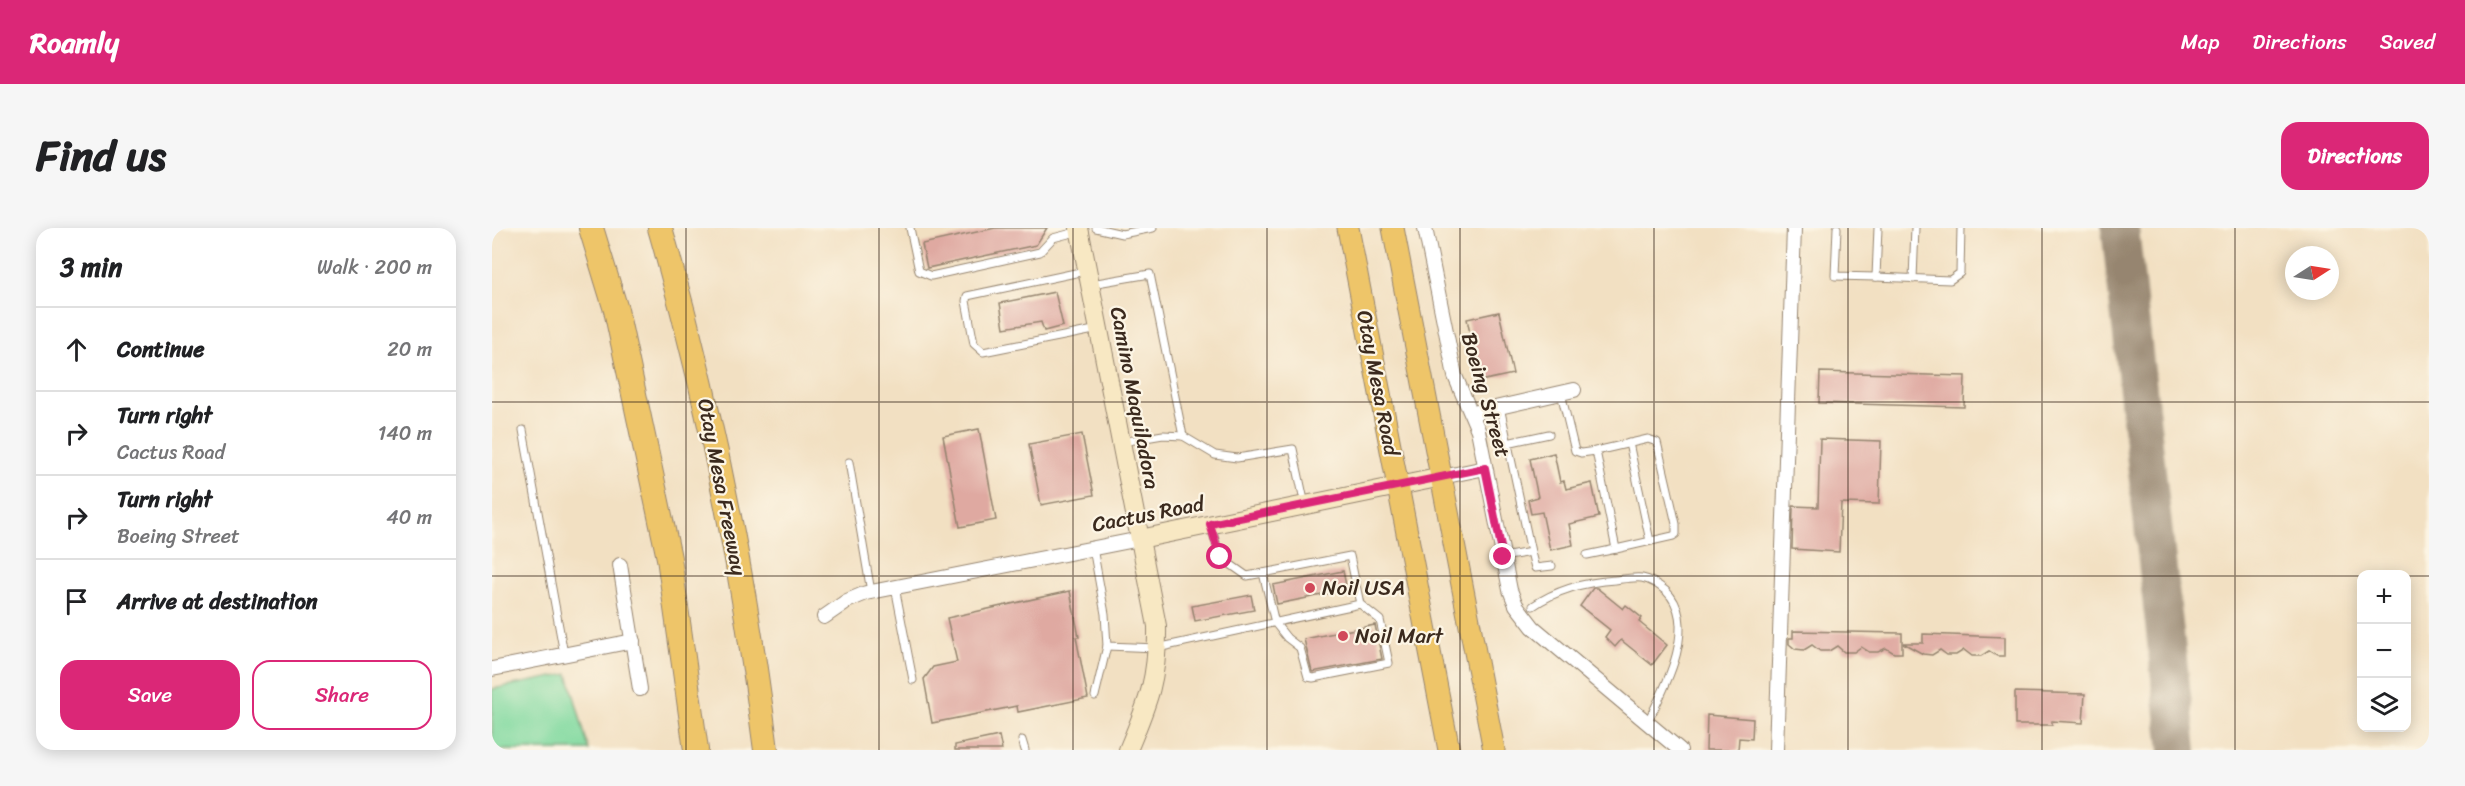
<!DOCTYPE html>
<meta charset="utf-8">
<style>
body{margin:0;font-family:Sriracha,sans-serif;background:#f6f6f6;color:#202124}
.controls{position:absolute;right:18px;bottom:18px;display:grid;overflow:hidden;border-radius:12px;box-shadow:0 3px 15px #0003}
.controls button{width:54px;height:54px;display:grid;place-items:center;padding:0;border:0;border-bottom:2px solid #e0e0e0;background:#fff;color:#202124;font:30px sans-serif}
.compass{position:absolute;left:1793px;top:18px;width:54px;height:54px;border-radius:50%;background:#fff;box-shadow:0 3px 15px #0003;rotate:78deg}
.stop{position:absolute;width:18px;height:18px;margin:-14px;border:4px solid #db2777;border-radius:50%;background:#fff}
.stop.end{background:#db2777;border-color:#fff;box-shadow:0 2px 6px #0008}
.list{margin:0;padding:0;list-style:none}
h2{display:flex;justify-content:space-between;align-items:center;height:78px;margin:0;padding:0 24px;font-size:26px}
h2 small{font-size:20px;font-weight:400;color:#757577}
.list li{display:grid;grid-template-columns:39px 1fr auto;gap:18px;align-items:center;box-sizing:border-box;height:84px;padding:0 24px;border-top:2px solid #e0e0e0}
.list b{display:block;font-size:22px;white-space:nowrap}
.list p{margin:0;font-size:20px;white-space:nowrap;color:#757577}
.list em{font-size:20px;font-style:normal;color:#757577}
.actions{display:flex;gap:12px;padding:18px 24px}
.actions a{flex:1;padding:14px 0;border:2px solid #db2777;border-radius:18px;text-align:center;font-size:21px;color:#db2777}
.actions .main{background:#db2777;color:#fff}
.icon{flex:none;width:33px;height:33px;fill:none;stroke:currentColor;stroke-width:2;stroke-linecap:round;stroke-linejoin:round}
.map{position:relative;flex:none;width:1937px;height:522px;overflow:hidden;border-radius:18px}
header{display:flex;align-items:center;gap:36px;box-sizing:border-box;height:84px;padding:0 30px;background:#db2777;color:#fff}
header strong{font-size:28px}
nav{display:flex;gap:33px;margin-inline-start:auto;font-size:21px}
.intro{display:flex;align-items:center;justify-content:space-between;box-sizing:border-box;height:144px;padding:0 36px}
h1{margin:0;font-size:42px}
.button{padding:15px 27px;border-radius:18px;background:#db2777;color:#fff;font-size:21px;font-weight:700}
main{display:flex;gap:36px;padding:0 36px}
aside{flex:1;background:#fff;border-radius:18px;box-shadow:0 3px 15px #0003}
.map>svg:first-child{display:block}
.green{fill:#7fd99f;stroke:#5d825e;stroke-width:1.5}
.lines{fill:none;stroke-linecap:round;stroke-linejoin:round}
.taxiway{stroke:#968570;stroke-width:38}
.building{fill:#dfa9a1}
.lane-casing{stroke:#968570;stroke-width:9}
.street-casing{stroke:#968570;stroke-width:16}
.secondary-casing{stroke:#968570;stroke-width:20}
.primary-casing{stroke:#968570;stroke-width:23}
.highway-casing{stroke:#968570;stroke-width:26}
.lane{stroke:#fff;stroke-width:7}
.street{stroke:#fff;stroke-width:14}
.secondary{stroke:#f8e8c3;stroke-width:18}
.primary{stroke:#eec569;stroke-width:21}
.highway{stroke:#eec569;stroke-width:24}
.route{stroke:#db2777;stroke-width:8}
.grid{fill:none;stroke:#3b2a1e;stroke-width:1.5;stroke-opacity:0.55}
.poi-dot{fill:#d1495b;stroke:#fcf5e5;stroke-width:2}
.labels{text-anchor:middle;stroke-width:4.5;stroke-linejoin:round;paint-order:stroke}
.street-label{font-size:21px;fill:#3b2a1e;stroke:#fcf5e5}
.poi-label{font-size:21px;fill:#3b2a1e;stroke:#fcf5e5;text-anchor:start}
</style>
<header>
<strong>Roamly</strong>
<nav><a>Map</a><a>Directions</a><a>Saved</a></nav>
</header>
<div class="intro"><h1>Find us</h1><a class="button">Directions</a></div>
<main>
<aside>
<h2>3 min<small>Walk · 200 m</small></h2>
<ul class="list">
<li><svg class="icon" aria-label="ahead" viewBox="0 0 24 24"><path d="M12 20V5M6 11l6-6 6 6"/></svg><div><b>Continue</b></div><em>20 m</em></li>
<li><svg class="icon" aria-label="right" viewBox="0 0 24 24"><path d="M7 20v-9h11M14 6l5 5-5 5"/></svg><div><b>Turn right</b><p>Cactus Road</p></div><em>140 m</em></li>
<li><svg class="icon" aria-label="right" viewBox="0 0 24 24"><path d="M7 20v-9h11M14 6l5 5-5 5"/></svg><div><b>Turn right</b><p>Boeing Street</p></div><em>40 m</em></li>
<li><svg class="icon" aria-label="arrive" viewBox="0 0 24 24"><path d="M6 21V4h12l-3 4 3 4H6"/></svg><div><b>Arrive at destination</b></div></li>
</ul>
<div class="actions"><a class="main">Save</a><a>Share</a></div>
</aside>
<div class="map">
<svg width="1937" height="522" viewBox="0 0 1937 522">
<rect width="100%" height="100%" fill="#fcf5e5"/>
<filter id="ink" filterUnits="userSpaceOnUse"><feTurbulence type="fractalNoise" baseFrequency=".0167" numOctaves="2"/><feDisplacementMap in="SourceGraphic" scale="12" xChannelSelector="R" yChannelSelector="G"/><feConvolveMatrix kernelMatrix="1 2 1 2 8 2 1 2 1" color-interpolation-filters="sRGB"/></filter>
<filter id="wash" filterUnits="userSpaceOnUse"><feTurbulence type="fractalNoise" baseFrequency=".008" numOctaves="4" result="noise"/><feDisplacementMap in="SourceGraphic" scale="24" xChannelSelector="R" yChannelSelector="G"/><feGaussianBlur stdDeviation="1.35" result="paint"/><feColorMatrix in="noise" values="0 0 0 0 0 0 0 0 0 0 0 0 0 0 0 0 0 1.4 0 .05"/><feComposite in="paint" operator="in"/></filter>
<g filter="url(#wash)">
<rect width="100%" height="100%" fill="#f2e0c2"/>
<path class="green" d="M76,446L97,522H0V461Z"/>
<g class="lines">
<path class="taxiway" d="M1628,0L1686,522"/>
</g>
<g id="blocks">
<g class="building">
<path d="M503,0H555L544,17L435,40L430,16Z"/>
<path d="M563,64L571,98L552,103L549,94L512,100L508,75Z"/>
<path d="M1007,84L1021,146L988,153L975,91Z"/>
<path d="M1328,144L1473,148L1472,179L1327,175Z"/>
<path d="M487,201L504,292L468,299L451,208Z"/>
<path d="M590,206L602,267L549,277L537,216Z"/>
<path d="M1328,211L1389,213L1387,276L1349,275L1347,324L1300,321L1301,278L1326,279Z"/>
<path d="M1062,225L1068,254L1072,253L1074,261L1100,255L1107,289L1077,296L1081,317L1058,322L1050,284L1039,286L1036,272L1046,269L1038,231Z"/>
<path d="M851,343L855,362L785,376L781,357Z"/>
<path d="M1101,360H1105L1131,381L1134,377L1150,390L1147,394L1175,417L1160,437L1129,412L1123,419L1113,409L1118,402L1088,378Z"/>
<path d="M578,363L587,409H584L596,470L526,484L525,478L440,495L432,451L441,439L465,434L455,390Z"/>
<path d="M759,367L762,382L703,393L700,378Z"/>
<path d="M883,397L890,431L820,444L812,411Z"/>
<path d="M1301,403L1410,405V425H1402L1394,420L1386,424H1377L1369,419L1362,424H1352L1345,418L1337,423H1328L1320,417L1312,422L1303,421L1297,416V410H1301Z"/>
<path d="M1431,406L1513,409V428H1505L1497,423L1489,428H1480L1472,422L1464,427H1455L1448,422L1440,427L1431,426L1411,415H1431Z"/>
<path d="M1523,464L1593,466L1591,495L1560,493V497H1523Z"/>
<path d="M1215,487L1261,491L1260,511L1247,510L1246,522H1214Z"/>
<path d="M507,508L510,522H463V517Z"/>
</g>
</g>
</g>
<g filter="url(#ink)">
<use href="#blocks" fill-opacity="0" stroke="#968570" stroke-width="1.5"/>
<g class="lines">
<defs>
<g id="lane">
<path d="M418,0L427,43L439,48L548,24L561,10L588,3"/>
<path d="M604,0L630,6L661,0"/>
<path d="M1345,0L1343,48L1384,49L1386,0"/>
<path d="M593,43L475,68L474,73L482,116L491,124L607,101"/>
<path d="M1384,49L1458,52L1468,45L1469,0"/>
<path d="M1421,51L1423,0"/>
<path d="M599,56L658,46L691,208"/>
<path d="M1069,165L1083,223L1089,225L1104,223L1124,321L1095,327"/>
<path d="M1008,179L1039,324L1011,329"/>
<path d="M31,202L72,426"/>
<path d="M630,214L671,207L691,208L723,227L745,230L801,221L813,277"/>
<path d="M1015,215L1057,206"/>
<path d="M1137,215L1158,313"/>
<path d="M1104,223L1156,211L1165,214L1184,296V306L1181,308L1124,321"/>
<path d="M357,234L379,364"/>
<path d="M719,298L728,329L755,348L771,345"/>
<path d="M601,320L613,386L615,418L665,420L868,376L858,328L771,345L783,395L795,410L808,420L816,449L821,450L897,435L888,392L868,376"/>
<path d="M1039,324L1043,340L1060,338"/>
<path d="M403,359L421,452"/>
<path d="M1041,378C1066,361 1093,354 1123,352C1131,351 1142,349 1150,350C1160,352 1167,357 1174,363C1208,396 1172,462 1155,495"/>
<path d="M603,468L615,418"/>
<path d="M530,512L533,522"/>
</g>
<g id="street">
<path d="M933,0L963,148L986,202L1018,362L1024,377L1041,399L1188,522"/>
<path d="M981,185L1082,162"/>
<path d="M950,249L993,240"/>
<path d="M128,337L148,461"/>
<path d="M332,389L355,373L374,365L648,311"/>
<path d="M0,441L141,413"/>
<path d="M1284,522L1302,0"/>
</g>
<g id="secondary">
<path d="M587,0L665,398C666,451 656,474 636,522"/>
<path d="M648,311L950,249"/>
</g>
<g id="primary">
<path d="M856,0L957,522"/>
<path d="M901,0L1002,522"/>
</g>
<g id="highway">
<path d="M99,0L124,82L177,330L204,522"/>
<path d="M168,0C217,171 252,345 274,522"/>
</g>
</defs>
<use href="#lane" class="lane-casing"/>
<use href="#street" class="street-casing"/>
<use href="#secondary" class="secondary-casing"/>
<use href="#primary" class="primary-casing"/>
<use href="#highway" class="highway-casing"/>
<use href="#lane" class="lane"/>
<use href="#street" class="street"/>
<use href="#secondary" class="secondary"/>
<use href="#primary" class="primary"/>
<use href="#highway" class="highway"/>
</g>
</g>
<g class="lines" filter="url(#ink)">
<path class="route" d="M728,329L718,296L993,240L1011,329"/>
</g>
<path class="grid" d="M194,0V522M387,0V522M581,0V522M775,0V522M968,0V522M1162,0V522M1356,0V522M1550,0V522M1743,0V522M0,174H1937M0,348H1870M1914,348H1937"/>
<g class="poi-dot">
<circle cx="818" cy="360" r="6"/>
<circle cx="851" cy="408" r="6"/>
</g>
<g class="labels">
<g class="street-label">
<text transform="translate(886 155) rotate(79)" y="7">Otay Mesa Road</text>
<text transform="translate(994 167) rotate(74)" y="7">Boeing Street</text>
<text transform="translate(643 170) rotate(79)" y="7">Camino Maquiladora</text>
<text transform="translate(230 259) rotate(79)" y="7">Otay Mesa Freeway</text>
<text transform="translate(656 286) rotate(-11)" y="7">Cactus Road</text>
</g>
<g class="poi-label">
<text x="830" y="367">Noil USA</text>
<text x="863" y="415">Noil Mart</text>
</g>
</g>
</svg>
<div class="controls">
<button>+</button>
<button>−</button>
<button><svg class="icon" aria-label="layers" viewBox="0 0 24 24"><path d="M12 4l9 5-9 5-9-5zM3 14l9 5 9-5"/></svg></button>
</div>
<svg class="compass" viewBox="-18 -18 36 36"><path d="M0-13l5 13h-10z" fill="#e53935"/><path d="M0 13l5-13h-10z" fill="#757577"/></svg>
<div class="stop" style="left:728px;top:329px"></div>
<div class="stop end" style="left:1011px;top:329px"></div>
</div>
</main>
